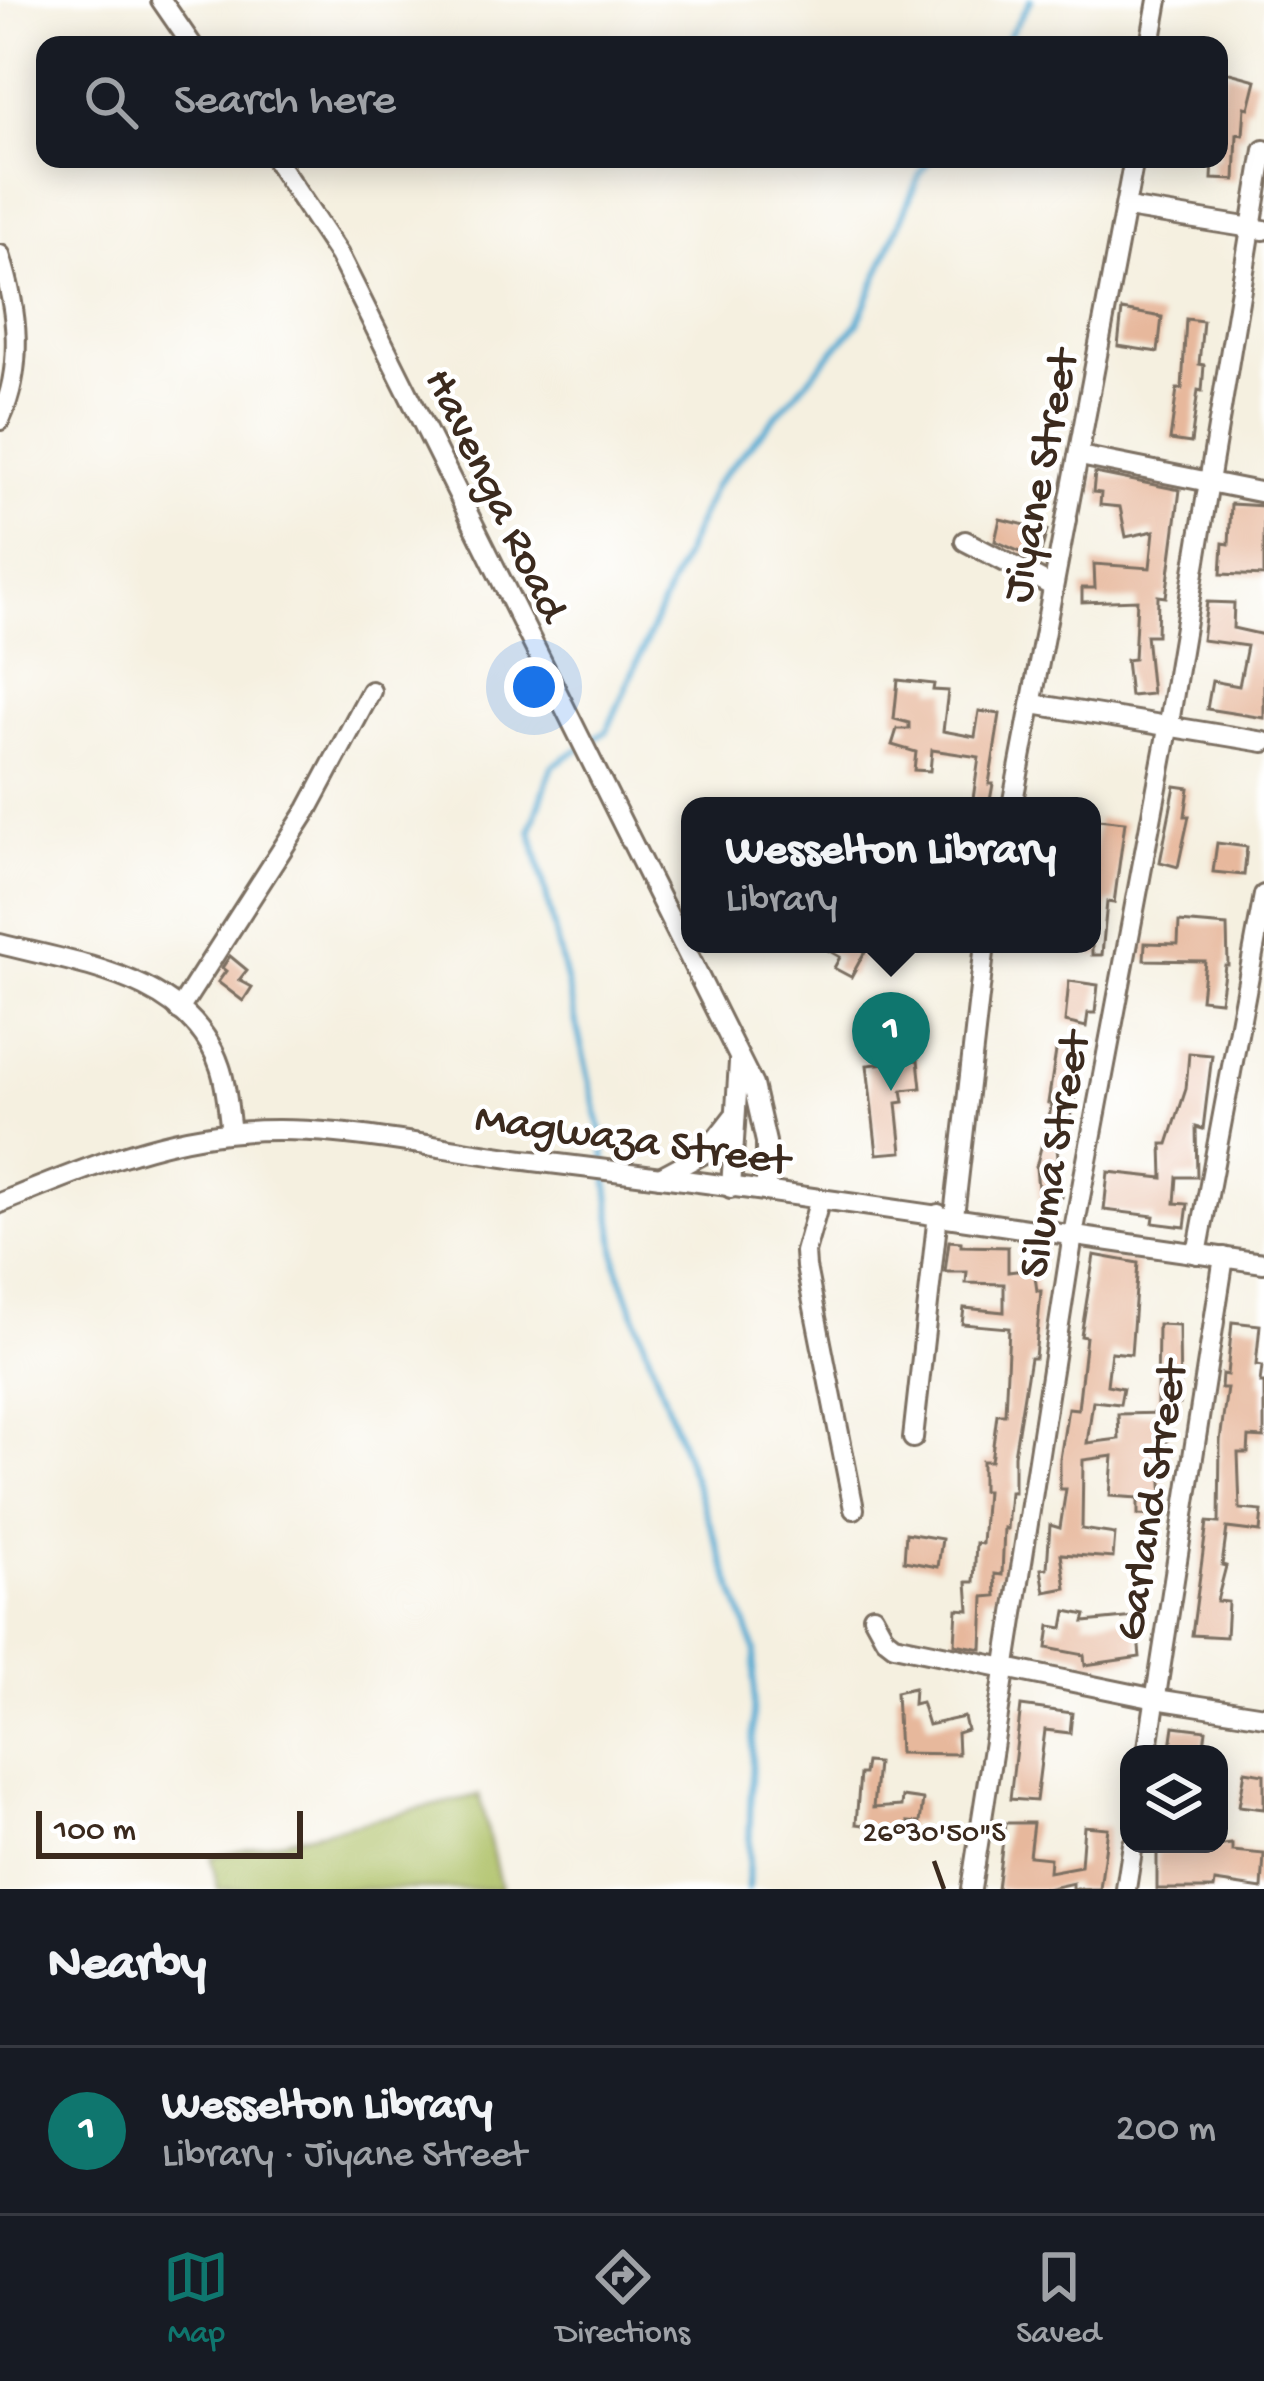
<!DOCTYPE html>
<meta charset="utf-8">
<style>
body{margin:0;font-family:"Gochi Hand",sans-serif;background:#20242c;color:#f1f3f6}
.controls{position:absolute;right:36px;bottom:36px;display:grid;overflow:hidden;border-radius:24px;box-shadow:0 6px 30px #0003}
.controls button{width:108px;height:108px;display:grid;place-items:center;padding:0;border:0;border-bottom:3px solid #363941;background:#171b24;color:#f1f3f6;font:60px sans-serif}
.scale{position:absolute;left:36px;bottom:30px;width:267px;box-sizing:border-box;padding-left:12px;border:6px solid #3b2a1e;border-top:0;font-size:33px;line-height:42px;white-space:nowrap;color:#3b2a1e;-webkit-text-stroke:9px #fff;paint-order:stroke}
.you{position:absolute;left:534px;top:687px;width:42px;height:42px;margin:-30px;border:9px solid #fff;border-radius:50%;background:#1a73e8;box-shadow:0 0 0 18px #1a73e833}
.badge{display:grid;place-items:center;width:78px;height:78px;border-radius:50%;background:#0f766e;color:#fff;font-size:39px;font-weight:700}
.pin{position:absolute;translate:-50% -99px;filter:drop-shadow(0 3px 6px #0008)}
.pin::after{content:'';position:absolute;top:63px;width:42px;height:36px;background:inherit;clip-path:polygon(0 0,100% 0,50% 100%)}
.popup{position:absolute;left:681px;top:797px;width:420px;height:156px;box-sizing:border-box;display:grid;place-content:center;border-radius:24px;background:#171b24;filter:drop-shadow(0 3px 9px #0005);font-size:39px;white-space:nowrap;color:#9ea1a6}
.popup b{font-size:45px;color:#f1f3f6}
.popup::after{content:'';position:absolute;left:50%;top:100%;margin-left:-24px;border:24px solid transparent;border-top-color:#171b24}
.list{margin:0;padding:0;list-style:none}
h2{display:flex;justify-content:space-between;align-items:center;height:156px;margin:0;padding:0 48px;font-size:51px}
h2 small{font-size:39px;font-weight:400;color:#9ea1a6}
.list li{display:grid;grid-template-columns:78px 1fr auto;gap:36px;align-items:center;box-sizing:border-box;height:168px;padding:0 48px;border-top:3px solid #363941}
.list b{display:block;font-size:45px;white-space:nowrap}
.list p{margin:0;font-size:39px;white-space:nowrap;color:#9ea1a6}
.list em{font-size:39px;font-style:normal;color:#9ea1a6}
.icon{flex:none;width:66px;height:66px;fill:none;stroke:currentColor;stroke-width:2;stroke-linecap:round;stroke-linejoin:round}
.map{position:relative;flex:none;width:1264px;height:1889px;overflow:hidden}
.search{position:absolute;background:#171b24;box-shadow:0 6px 30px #0003;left:36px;right:36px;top:36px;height:132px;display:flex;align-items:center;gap:30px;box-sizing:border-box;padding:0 42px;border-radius:24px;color:#9ea1a6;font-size:45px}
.sheet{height:324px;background:#171b24}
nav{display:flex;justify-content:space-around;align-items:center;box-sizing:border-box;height:168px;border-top:3px solid #363941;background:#171b24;font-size:33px;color:#9ea1a6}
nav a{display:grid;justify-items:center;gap:6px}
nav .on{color:#0f766e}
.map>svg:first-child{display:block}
.green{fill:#acbf63;stroke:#747440;stroke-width:3}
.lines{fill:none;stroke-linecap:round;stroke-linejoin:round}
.stream{stroke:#55aad1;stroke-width:6}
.building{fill:#e7b89c}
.street-casing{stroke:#7c6f62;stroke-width:24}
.street{stroke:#fff;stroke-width:18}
.ticks{fill:none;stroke:#3b2a1e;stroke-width:4.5}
.labels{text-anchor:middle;stroke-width:9;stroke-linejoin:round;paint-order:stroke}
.street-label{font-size:45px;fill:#3b2a1e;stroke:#fff}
.ticks-label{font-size:30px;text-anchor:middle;fill:#3b2a1e;stroke:#fff;stroke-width:9;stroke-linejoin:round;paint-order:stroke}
</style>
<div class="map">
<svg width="1264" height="1889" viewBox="0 0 1264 1889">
<rect width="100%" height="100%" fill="#fff"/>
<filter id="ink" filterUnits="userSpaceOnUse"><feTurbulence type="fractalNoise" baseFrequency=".00833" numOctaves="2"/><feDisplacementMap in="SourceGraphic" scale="24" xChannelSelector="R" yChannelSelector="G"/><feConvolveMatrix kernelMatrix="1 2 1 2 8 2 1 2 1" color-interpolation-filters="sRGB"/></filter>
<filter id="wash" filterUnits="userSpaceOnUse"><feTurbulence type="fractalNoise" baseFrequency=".004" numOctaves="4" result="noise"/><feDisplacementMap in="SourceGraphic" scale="48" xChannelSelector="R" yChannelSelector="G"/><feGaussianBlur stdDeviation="2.7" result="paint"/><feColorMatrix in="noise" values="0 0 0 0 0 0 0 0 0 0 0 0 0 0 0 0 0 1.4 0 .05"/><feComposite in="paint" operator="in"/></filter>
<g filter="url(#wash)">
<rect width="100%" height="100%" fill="#f5f0e0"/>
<path class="green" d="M479,1795L501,1889H218L211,1857Z"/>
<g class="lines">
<g class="stream">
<path d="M1003,45L1031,0"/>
<path d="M748,1889L755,1650L617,1265L603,1139L531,830L552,766L607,731L714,486L858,323L919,176L930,159"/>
</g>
</g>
<g id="blocks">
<g class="building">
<path d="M1226,72L1256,80L1249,108L1245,107L1243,135L1237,134L1235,180L1212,179L1213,159H1219V99Z"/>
<path d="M1122,310L1162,317L1158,352L1118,346Z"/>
<path d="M1186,319L1203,321L1199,364L1204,365L1202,391L1198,390L1191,443L1170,440L1177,389H1182Z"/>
<path d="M1095,473L1180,490L1166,597L1158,596L1157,635H1146L1152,694L1130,696L1126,660L1134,659L1137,600L1082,602V588H1095L1094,564L1150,568L1154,531L1126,537L1120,507L1100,505L1101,493L1093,492Z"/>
<path d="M1231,504L1264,506V576L1221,574L1223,543L1229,544Z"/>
<path d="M1000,519L1047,530L1039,560L995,541Z"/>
<path d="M1207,602L1234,603L1233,628L1264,635V718L1207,709L1212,681L1239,686L1247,646L1202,640Z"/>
<path d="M898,680L934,684L933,690L948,691L943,731L975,737L979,711L1000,714L989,784H993L989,806H972L979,757L932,750L930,771L914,770L916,752L892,745L897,729H909V723L894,719Z"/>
<path d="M1175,786L1189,788L1185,816H1189L1178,867L1160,862Z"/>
<path d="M1098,819L1125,822L1114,903L1107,902L1102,955H1092V868Z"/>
<path d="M1217,843L1247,847L1244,875L1213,872Z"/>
<path d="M1179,922L1227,926L1228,965H1225L1220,1001L1201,999L1205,961L1144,960L1145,943L1178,944Z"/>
<path d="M817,944H869L851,977L834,968L840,957Z"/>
<path d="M230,956L247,970L239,980L252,987L243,1001L218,982L226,971L222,968Z"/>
<path d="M1069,981L1098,985L1095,1013H1088L1086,1027L1065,1022Z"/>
<path d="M1084,1043L1067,1140L1056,1138L1062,1197L1039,1199L1036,1167L1052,1104L1048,1103L1057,1045Z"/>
<path d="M1189,1053L1212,1055L1203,1129L1196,1127L1197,1177H1177L1175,1203L1188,1204L1185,1227L1153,1223L1154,1216L1104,1210L1108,1172L1163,1178L1162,1144H1168L1186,1089Z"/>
<path d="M918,1060L921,1088L902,1090L904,1102L897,1103L902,1152L877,1154L867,1065Z"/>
<path d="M949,1241L961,1242V1246L1008,1247V1272L1034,1269L1037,1291H1041L1035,1358H1030L1014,1455V1492H1010L1007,1529L1004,1528L1002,1575L995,1574L996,1596L984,1597L982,1649L955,1644L957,1609L969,1610L967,1582H974L976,1543L982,1544L986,1491H982V1461H991L997,1414H1005L1009,1328L962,1324L964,1308L1004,1312V1284L966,1283L967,1272H945Z"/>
<path d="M1094,1255L1138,1263L1131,1354L1111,1352L1107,1385L1123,1388L1120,1404L1093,1401L1087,1443L1119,1439L1118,1414L1166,1413L1167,1448H1161L1163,1516L1138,1515V1498L1110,1496L1113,1456L1083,1460L1082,1529L1115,1534L1113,1558L1061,1554L1066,1588L1045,1592L1041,1569L1047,1568L1050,1525L1060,1528L1066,1489H1060V1459L1068,1408L1078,1409L1086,1337L1081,1336Z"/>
<path d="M1232,1322L1260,1325L1256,1365L1262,1366L1260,1383H1264V1438L1249,1437L1248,1453H1238L1240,1509L1262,1511L1260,1532L1227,1528L1222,1565L1226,1566L1217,1601L1228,1602L1226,1637L1192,1635L1207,1522L1219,1523L1220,1441L1227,1388H1221L1222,1374L1227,1375Z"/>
<path d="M1158,1324L1179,1325L1180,1404H1157Z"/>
<path d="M906,1533L942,1539L938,1567L904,1561Z"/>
<path d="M1066,1611L1086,1615L1084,1622L1136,1617L1140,1657L1085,1665L1084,1655L1047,1648L1050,1626L1063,1628Z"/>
<path d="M914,1688L913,1704L921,1702L928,1725L964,1717L967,1730L957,1733L958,1754L899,1753L896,1692Z"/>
<path d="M1021,1706L1072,1713L1070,1733L1045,1730L1036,1801L1010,1799Z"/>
<path d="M1174,1726L1206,1730L1203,1754H1170Z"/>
<path d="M866,1762L877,1763L873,1808L901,1806L902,1797L923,1800L920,1823L908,1822L909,1831L887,1833L886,1828L856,1824L860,1774H864Z"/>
<path d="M1245,1771L1264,1774V1809L1239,1806Z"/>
<path d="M1005,1823H1033L1029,1856L1050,1858L1049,1872L1081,1866L1084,1826L1108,1828L1100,1889H1073V1883L1046,1889H997Z"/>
<path d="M1232,1844V1851L1264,1854L1262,1889L1215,1882L1214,1889H1157V1852H1199L1198,1848Z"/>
</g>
</g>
</g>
<g filter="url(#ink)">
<use href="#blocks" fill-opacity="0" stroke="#7c6f62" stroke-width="3"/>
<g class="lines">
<defs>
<g id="street">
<path d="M161,0L192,45"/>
<path d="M1150,45L1158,0"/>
<path d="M275,159L339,255L753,1085L766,1142V1191"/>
<path d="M1127,208L1264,230"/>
<path d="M0,255C18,311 24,366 0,420"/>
<path d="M1080,456L1264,493"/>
<path d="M965,541L1052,586"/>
<path d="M1033,704L1264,742"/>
<path d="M1012,806L1134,159"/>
<path d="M0,944C78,964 190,977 220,1067C227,1087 228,1111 231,1132"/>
<path d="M179,1010L308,809L371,691"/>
<path d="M660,1177L705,1153L733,1117"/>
<path d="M731,1188L739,1062"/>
<path d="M820,1199L805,1252L806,1267L854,1509"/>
<path d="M0,1203C72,1174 148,1141 226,1133C327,1121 433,1149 533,1161C778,1190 1020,1229 1264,1263"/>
<path d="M954,1216L985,944"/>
<path d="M1197,1254L1264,895"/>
<path d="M913,1438L938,1214"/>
<path d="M873,1616L885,1638L894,1645L1156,1699L1264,1716"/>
<path d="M1147,1754L1224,1257"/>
<path d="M971,1889L1073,1235L1168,729L1264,150"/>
<path d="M1126,1889L1133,1844"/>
</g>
</defs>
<use href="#street" class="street-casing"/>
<use href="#street" class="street"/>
</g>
</g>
<path class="ticks" d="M934,1861L944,1889"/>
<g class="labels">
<g class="street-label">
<text transform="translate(1036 475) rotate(-79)" y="16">Jiyane Street</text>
<text transform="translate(500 493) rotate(64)" y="16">Havenga Road</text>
<text transform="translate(633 1135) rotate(8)" y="16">Magwaza Street</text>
<text transform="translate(1050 1154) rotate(-80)" y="16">Siluma Street</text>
<text transform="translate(1147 1500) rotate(-81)" y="16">Garland Street</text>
</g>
</g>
<g class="ticks-label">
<text x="934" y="1841">26°30'50"S</text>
</g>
</svg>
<div class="controls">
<button><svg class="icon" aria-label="layers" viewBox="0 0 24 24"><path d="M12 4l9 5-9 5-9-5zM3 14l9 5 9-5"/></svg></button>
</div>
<div class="scale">100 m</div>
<div class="you"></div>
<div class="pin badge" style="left:891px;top:1091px">1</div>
<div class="popup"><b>Wesselton Library</b>Library</div>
<div class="search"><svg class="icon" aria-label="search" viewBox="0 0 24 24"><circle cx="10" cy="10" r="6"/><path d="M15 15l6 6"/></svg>Search here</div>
</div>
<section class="sheet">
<h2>Nearby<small></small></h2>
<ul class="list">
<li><span class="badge">1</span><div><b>Wesselton Library</b><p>Library · Jiyane Street</p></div><em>200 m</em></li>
</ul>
</section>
<nav>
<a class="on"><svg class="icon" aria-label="map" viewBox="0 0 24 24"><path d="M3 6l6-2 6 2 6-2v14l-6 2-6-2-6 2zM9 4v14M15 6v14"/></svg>Map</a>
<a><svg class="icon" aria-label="directions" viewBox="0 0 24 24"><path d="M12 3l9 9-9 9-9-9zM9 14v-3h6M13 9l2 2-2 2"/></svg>Directions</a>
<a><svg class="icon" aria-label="saved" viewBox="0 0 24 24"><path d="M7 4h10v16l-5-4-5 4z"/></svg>Saved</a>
</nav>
